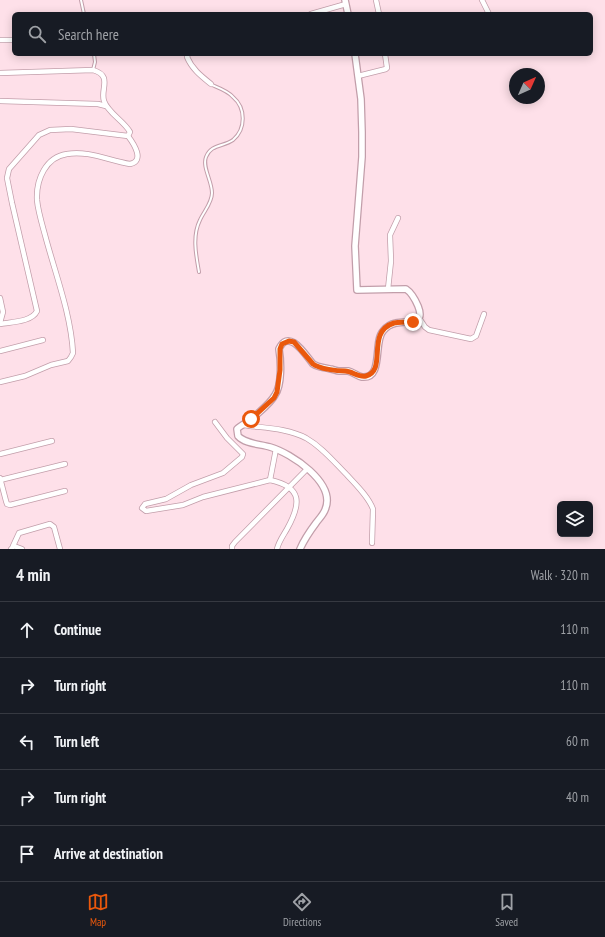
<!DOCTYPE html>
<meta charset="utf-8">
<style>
body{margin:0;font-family:"PT Sans Narrow",sans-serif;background:#20242c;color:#f1f3f6}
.controls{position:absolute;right:12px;bottom:12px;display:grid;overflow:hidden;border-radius:6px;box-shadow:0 2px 10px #0003}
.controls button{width:36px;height:36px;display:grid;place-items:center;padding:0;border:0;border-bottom:1px solid #363941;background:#171b24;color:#f1f3f6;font:20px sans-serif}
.compass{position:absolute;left:509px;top:68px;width:36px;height:36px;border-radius:50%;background:#171b24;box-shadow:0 2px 10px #0003;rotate:45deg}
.stop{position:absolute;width:12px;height:12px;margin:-9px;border:3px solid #ea580c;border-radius:50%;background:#fff}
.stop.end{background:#ea580c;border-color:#fff;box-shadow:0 1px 4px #0008}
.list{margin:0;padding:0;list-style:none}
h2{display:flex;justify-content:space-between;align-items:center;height:52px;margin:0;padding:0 16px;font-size:17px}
h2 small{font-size:13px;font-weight:400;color:#9ea1a6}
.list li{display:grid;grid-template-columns:26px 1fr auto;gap:12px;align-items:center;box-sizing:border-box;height:56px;padding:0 16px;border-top:1px solid #363941}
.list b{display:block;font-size:15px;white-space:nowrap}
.list em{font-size:13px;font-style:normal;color:#9ea1a6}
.icon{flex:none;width:22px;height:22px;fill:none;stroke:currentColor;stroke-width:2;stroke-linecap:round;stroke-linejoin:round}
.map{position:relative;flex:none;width:605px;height:549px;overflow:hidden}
.search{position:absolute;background:#171b24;box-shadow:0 2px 10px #0003;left:12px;right:12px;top:12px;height:44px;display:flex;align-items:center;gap:10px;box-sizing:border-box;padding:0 14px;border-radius:6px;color:#9ea1a6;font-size:15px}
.sheet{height:332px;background:#171b24}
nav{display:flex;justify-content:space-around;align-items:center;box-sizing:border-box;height:56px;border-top:1px solid #363941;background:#171b24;font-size:11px;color:#9ea1a6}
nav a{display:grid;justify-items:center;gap:2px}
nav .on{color:#ea580c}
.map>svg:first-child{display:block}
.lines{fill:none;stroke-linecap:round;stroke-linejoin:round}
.service-casing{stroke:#c29eaa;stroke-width:4}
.minor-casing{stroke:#c29eaa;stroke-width:6}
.tertiary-casing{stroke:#c29eaa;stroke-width:8}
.service{stroke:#fff;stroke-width:2}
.minor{stroke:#fff;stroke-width:4.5}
.tertiary{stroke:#fff;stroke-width:5.5}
.route{stroke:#ea580c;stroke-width:5}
</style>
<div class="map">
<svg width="605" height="549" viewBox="0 0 605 549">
<rect width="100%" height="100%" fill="#fee0e9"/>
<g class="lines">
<defs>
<g id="service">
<path d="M81,0L84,14"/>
<path d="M93,70L95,62L94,54"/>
<path d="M199,272C196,255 192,236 200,220C204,211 212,203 212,193C212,181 202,167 206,157C211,144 223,147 233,140C246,129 246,108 233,97C228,91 219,88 212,85"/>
</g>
<g id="minor">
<path d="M376,0L379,14"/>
<path d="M482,0L489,14"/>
<path d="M311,14L346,4"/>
<path d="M0,40H14"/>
<path d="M188,54L187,57C192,69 201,76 211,84"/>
<path d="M0,73L93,70C113,76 100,89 104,101C108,113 124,121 130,132L128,136L71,129L50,130L39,135L9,169L7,178L12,203L37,311C32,322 11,322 0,324"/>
<path d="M358,76L386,69L387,68L385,54"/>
<path d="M0,101L98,104L106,106"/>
<path d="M388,289L391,261L390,235L398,218"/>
<path d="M0,298L3,312L0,323"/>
<path d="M419,318L425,327L429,330L471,339L476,336L484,314"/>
<path d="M0,351L43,340"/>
<path d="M0,382L25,376L51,365L68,361L71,357L73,353C71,314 55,273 45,235C42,224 38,211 37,200C36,179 46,157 67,154C88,150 110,161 130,164C145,161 134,144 128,136"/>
<path d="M215,422L227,438L243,454L242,457L223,473L191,485L166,499L145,504L142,508L146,511L183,505L203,497L270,480C303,487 301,504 287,529C283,536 279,541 277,549"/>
<path d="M243,425C263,428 287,428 306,438C322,447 334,462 347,475C356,485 368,496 373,509L372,543"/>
<path d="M0,454L52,441"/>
<path d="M0,478L6,501L7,504L10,505L65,491"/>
<path d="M0,480L65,464"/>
<path d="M270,480L276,449"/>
<path d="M13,546L19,533L50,524L54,527L60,549"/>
<path d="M11,549L14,546L22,549"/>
<path d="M232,549V546L235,542L307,469"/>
</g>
<g id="tertiary">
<path d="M345,0L348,14"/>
<path d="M300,549C304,540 310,531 316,523C319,519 323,515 325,510C337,483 291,453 270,447C260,444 245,444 238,436L237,429C241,425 248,422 253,418C260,411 270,404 275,395C282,385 281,361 279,349C289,327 306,356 313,364C319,368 323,367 330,369C333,369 336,371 339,371C342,371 345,371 348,371C353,372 357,376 362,377C384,379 373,342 383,331C386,327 391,324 396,323C408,320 426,326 418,306C415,299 412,293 406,289L357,290L355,246L362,157V132L361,99L355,54"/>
</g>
</defs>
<use href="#service" class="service-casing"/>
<use href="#minor" class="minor-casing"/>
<use href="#tertiary" class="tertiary-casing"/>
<use href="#service" class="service"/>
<use href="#minor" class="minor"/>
<use href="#tertiary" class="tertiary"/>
</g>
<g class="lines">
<path class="route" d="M251,419L274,398L277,392L280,370V349L282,344L289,341L294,342L313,364C320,369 337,371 345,371C352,371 359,378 366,376C388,370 365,332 394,323C400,322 407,322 413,322"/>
</g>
</svg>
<div class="controls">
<button><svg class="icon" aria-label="layers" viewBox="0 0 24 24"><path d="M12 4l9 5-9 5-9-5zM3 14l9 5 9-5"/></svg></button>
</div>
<svg class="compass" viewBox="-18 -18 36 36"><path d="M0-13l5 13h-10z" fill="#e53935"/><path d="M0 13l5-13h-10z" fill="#9ea1a6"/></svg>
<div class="stop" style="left:251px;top:419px"></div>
<div class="stop end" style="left:413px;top:322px"></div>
<div class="search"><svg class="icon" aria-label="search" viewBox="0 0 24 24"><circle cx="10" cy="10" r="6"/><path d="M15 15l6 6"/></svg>Search here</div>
</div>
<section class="sheet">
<h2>4 min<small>Walk · 320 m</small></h2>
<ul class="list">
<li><svg class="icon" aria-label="ahead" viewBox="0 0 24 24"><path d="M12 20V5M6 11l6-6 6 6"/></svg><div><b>Continue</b></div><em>110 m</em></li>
<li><svg class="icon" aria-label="right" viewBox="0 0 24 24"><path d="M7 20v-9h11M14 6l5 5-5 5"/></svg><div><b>Turn right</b></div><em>110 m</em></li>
<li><svg class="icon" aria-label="left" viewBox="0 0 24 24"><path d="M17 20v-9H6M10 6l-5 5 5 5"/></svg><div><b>Turn left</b></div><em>60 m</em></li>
<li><svg class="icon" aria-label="right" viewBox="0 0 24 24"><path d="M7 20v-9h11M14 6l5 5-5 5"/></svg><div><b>Turn right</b></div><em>40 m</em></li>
<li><svg class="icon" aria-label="arrive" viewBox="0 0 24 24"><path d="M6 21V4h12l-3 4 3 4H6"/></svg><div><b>Arrive at destination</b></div></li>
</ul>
</section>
<nav>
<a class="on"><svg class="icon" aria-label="map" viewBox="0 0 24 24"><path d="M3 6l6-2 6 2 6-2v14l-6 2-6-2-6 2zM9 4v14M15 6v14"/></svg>Map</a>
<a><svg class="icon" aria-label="directions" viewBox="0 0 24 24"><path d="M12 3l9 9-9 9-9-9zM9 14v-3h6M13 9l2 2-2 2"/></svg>Directions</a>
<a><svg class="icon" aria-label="saved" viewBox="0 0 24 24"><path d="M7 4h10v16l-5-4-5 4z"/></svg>Saved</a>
</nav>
